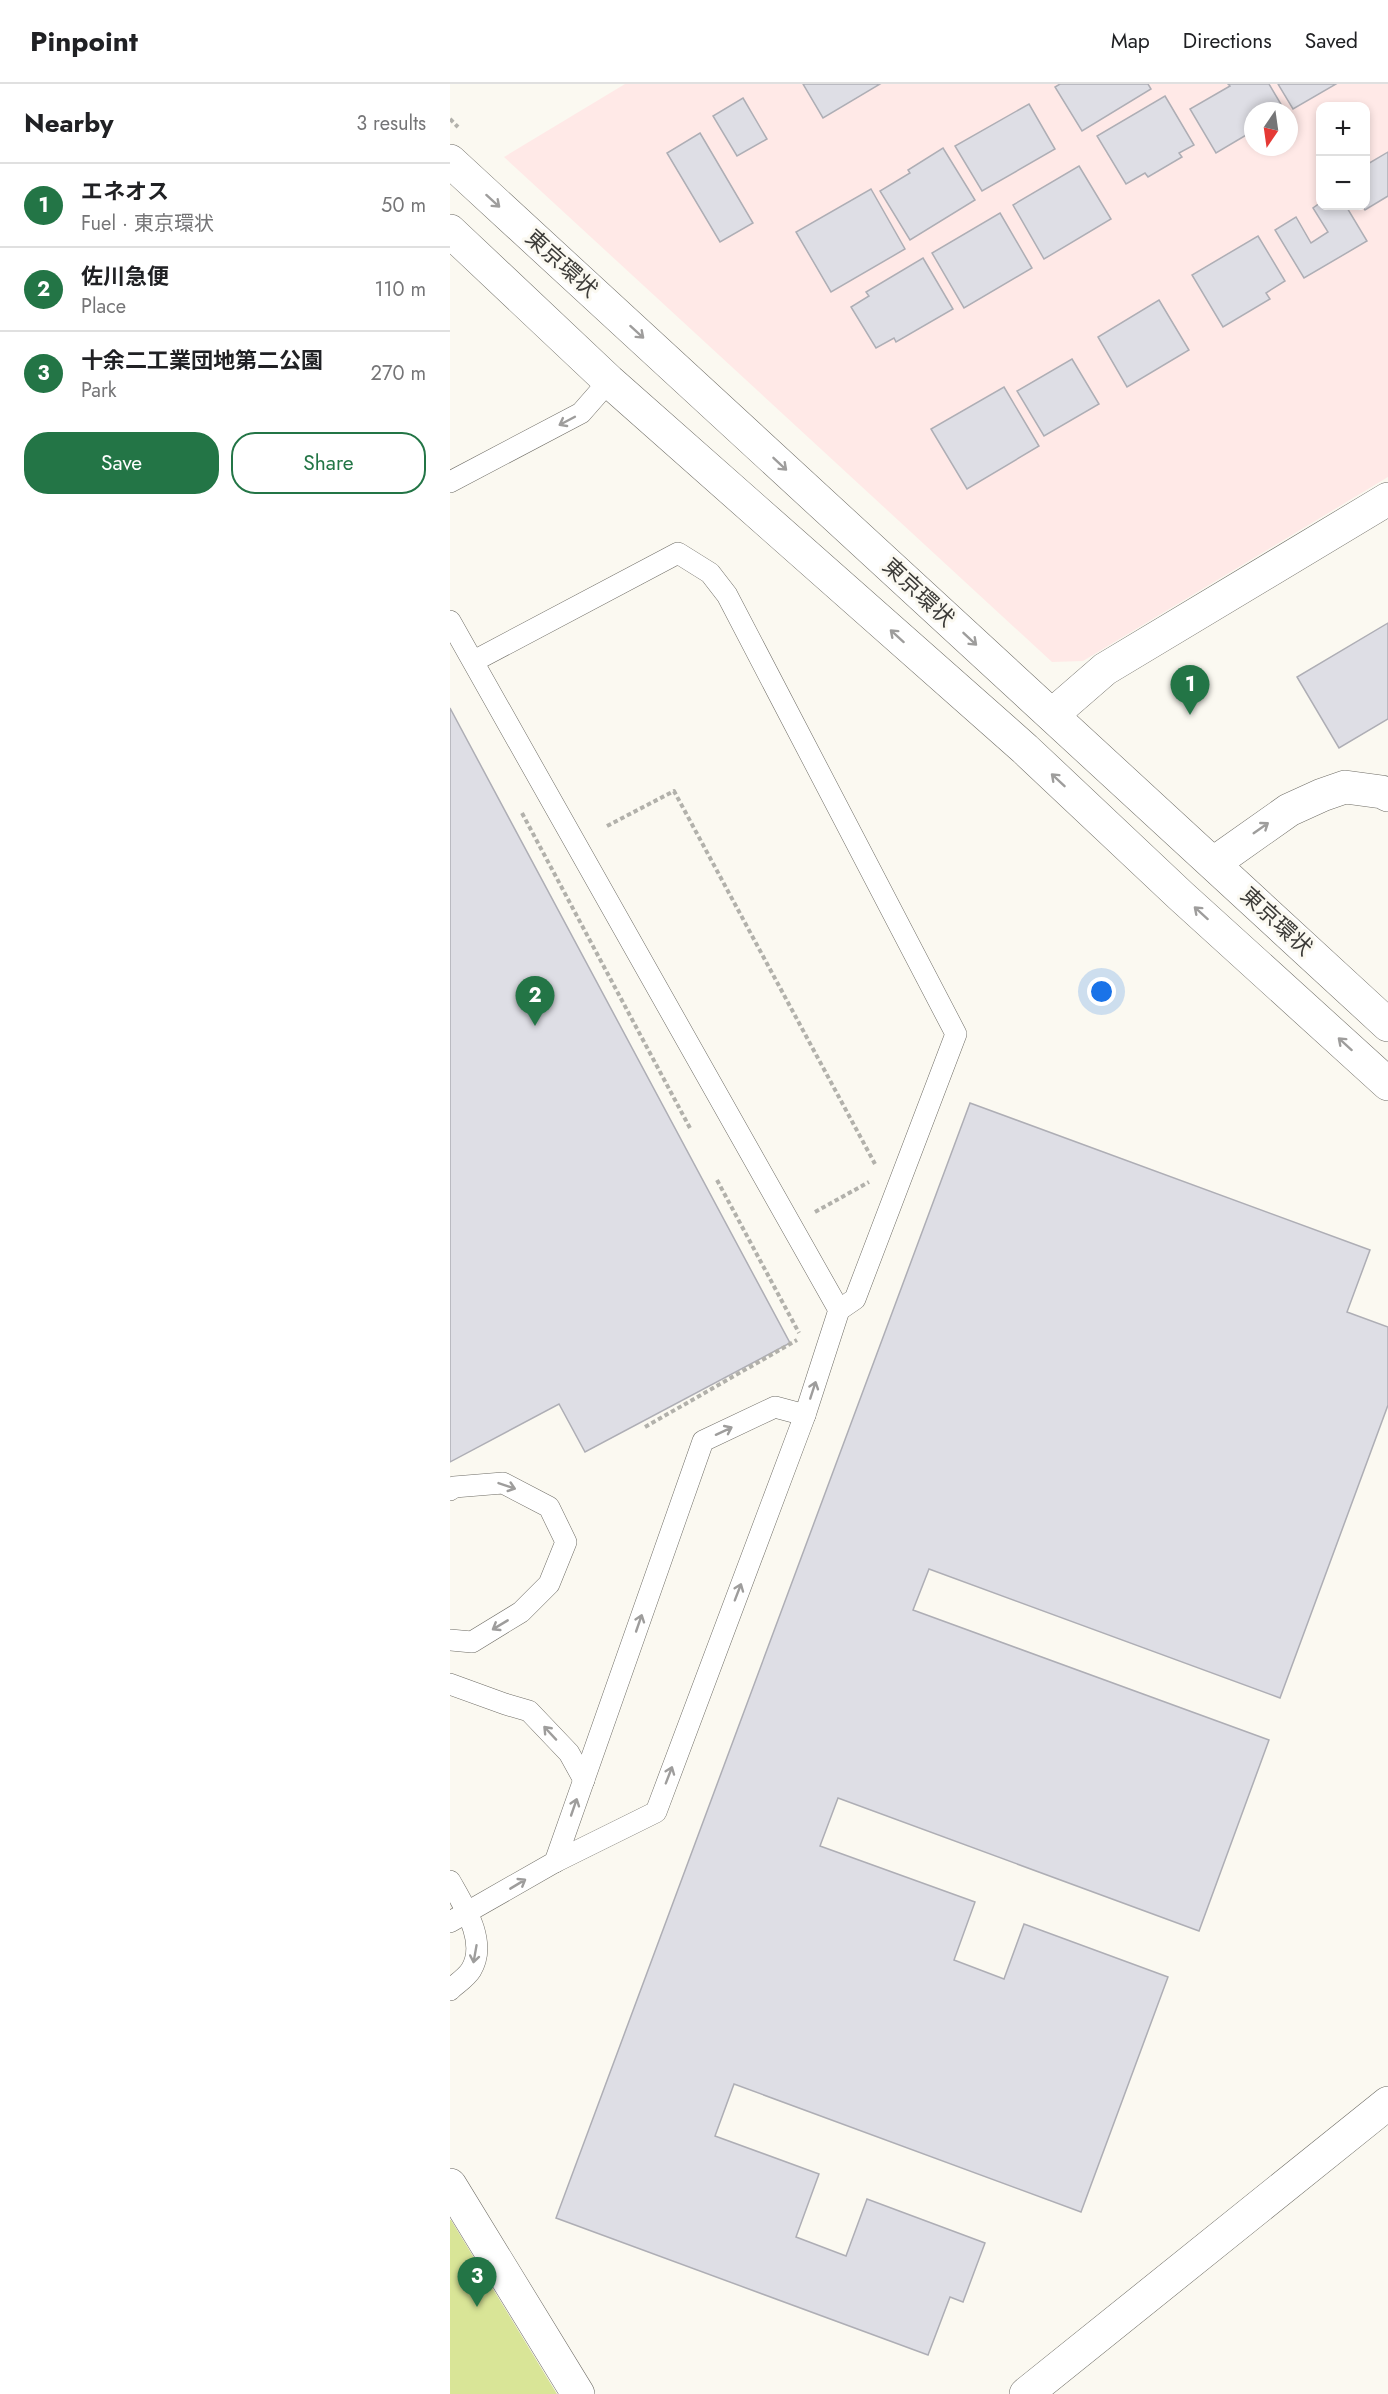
<!DOCTYPE html>
<meta charset="utf-8">
<style>
body{margin:0;font-family:Jost,"Noto Sans JP",sans-serif;background:#f6f6f6;color:#202124}
.controls{position:absolute;right:18px;top:18px;display:grid;overflow:hidden;border-radius:12px;box-shadow:0 3px 9px #0003}
.controls button{width:54px;height:54px;display:grid;place-items:center;padding:0;border:0;border-bottom:2px solid #e0e0e0;background:#fff;color:#202124;font:30px sans-serif}
.compass{position:absolute;left:794px;top:18px;width:54px;height:54px;border-radius:50%;background:#fff;box-shadow:0 3px 9px #0003;rotate:193deg}
.you{position:absolute;left:652px;top:908px;width:21px;height:21px;margin:-15px;border:4px solid #fff;border-radius:50%;background:#1a73e8;box-shadow:0 0 0 9px #1a73e833}
.badge{display:grid;place-items:center;width:39px;height:39px;border-radius:50%;background:#237546;color:#fff;font-size:20px;font-weight:700}
.pin{position:absolute;translate:-50% -50px;filter:drop-shadow(0 2px 3px #0008)}
.pin::after{content:'';position:absolute;top:32px;width:21px;height:18px;background:inherit;clip-path:polygon(0 0,100% 0,50% 100%)}
.list{margin:0;padding:0;list-style:none}
h2{display:flex;justify-content:space-between;align-items:center;height:78px;margin:0;padding:0 24px;font-size:26px}
h2 small{font-size:20px;font-weight:400;color:#757577}
.list li{display:grid;grid-template-columns:39px 1fr auto;gap:18px;align-items:center;box-sizing:border-box;height:84px;padding:0 24px;border-top:2px solid #e0e0e0}
.list b{display:block;font-size:22px;white-space:nowrap}
.list p{margin:0;font-size:20px;white-space:nowrap;color:#757577}
.list em{font-size:20px;font-style:normal;color:#757577}
.actions{display:flex;gap:12px;padding:18px 24px}
.actions a{flex:1;padding:14px 0;border:2px solid #237546;border-radius:24px;text-align:center;font-size:21px;color:#237546}
.actions .main{background:#237546;color:#fff}
.map{position:relative;flex:none;width:938px;height:2310px;overflow:hidden}
header{display:flex;align-items:center;gap:36px;box-sizing:border-box;height:84px;padding:0 30px;background:#fff;border-bottom:2px solid #e0e0e0}
header strong{font-size:28px}
nav{display:flex;gap:33px;margin-inline-start:auto;font-size:21px}
main{display:flex}
aside{flex:1;background:#fff}
.map>svg:first-child{display:block}
.commercial{fill:#ffe9e7;fill-rule:evenodd}
.green{fill:#d9e597}
.building{fill:#dedee5;stroke:#aeaeb5;stroke-width:1.5}
.lines{fill:none;stroke-linecap:round;stroke-linejoin:round}
.service-casing{stroke:#6f6d66;stroke-width:22}
.minor-casing{stroke:#6f6d66;stroke-width:34}
.tertiary-casing{stroke:#6f6d66;stroke-width:34}
.trunk-casing{stroke:#6f6d66;stroke-width:34}
.path{stroke:#b2b1ab;stroke-width:4;stroke-dasharray:4.5 3;stroke-linecap:butt}
.service{stroke:#fff;stroke-width:21}
.minor{stroke:#fff;stroke-width:33}
.tertiary{stroke:#fff;stroke-width:33}
.trunk{stroke:#fff;stroke-width:33}
.oneway{stroke:#9e9d9c}
.labels{text-anchor:middle;stroke-width:6;stroke-linejoin:round;paint-order:stroke}
.street-label{font-size:22px;fill:#3c3b38;stroke:#fbf9f1}
</style>
<header>
<strong>Pinpoint</strong>
<nav><a>Map</a><a>Directions</a><a>Saved</a></nav>
</header>
<main>
<aside>
<h2>Nearby<small>3 results</small></h2>
<ul class="list">
<li><span class="badge">1</span><div><b>エネオス</b><p>Fuel · 東京環状</p></div><em>50 m</em></li>
<li><span class="badge">2</span><div><b>佐川急便</b><p>Place</p></div><em>110 m</em></li>
<li><span class="badge">3</span><div><b>十余二工業団地第二公園</b><p>Park</p></div><em>270 m</em></li>
</ul>
<div class="actions"><a class="main">Save</a><a>Share</a></div>
</aside>
<div class="map">
<svg width="938" height="2310" viewBox="0 0 938 2310">
<rect width="100%" height="100%" fill="#fbf9f1"/>
<path class="commercial" d="M175,0H938V393L633,577L602,578L54,73ZM870,22H916V122H870ZM803,27H839V63H803Z"/>
<path class="green" d="M0,2136H1L107,2310H0Z"/>
<g class="building">
<path d="M353,0H430L373,34Z"/>
<path d="M610,0H698L701,5L632,47L605,3Z"/>
<path d="M778,0H819L835,27H803V47L766,69L740,25L780,2Z"/>
<path d="M828,0H886L843,25Z"/>
<path d="M715,12L744,61L729,69L732,73L698,93L695,89L676,100L647,52Z"/>
<path d="M293,14L317,55L287,72L263,32Z"/>
<path d="M579,20L605,65L532,107L505,62Z"/>
<path d="M250,49L303,139L270,158L217,69Z"/>
<path d="M493,64L525,116L460,156L430,107L460,89L458,86Z"/>
<path d="M938,68V112L915,126L913,122H916V81Z"/>
<path d="M629,82L661,135L594,175L563,121Z"/>
<path d="M421,105L455,165L381,208L346,148Z"/>
<path d="M870,119V122H896L917,157L854,194L825,146L846,133L861,159L878,148L863,124Z"/>
<path d="M550,129L582,184L514,224L482,169Z"/>
<path d="M808,152L835,197L816,209L820,215L773,243L742,191Z"/>
<path d="M473,174L503,225L446,258L444,254L426,264L401,223L419,212L416,208Z"/>
<path d="M709,216L739,266L677,303L648,253Z"/>
<path d="M622,275L649,320L594,352L567,307Z"/>
<path d="M554,303L589,362L517,405L481,345Z"/>
<path d="M938,539V635L889,664L847,593Z"/>
<path d="M0,624L340,1259L135,1368L109,1320L0,1378Z"/>
<path d="M520,1019L920,1166L897,1228L938,1243V1321L830,1614L479,1485L463,1526L819,1656L749,1847L388,1714L370,1762L525,1818L504,1876L554,1895L574,1840L718,1893L631,2128L284,2000L265,2052L369,2090L346,2153L396,2172L417,2115L535,2159L513,2218L500,2213L478,2271L106,2134Z"/>
</g>
<g class="lines">
<defs>
<g id="service">
<path d="M0,398L131,329L159,297"/>
<path d="M0,537L389,1226L355,1331L206,1728L105,1778L0,1838"/>
<path d="M24,577L228,469L260,489L277,511L506,950L405,1215L389,1226"/>
<path d="M0,1406L4,1403L53,1399L99,1423L116,1458L99,1500L71,1528L22,1558L0,1556"/>
<path d="M0,1600L55,1620L79,1627L119,1669L134,1696"/>
<path d="M105,1778L253,1357L325,1323L355,1331"/>
<path d="M0,1797C14,1822 38,1858 21,1886C16,1894 6,1900 0,1906"/>
</g>
<g id="minor">
<path d="M0,2101L128,2310"/>
<path d="M576,2310L938,2019"/>
</g>
<g id="tertiary">
<path d="M602,631L655,585L938,415"/>
<path d="M764,779L839,726L872,711L895,703L932,708L938,711"/>
</g>
<g id="trunk">
<path d="M0,77L938,941"/>
<path d="M0,147L159,297L575,665L731,812L938,1000"/>
</g>
</defs>
<use href="#service" class="service-casing"/>
<use href="#minor" class="minor-casing"/>
<use href="#tertiary" class="tertiary-casing"/>
<use href="#trunk" class="trunk-casing"/>
<g class="path">
<path d="M0,35L8,43"/>
<path d="M72,729L241,1046"/>
<path d="M157,742L224,707L425,1080"/>
<path d="M267,1096L349,1249"/>
<path d="M365,1128L419,1098"/>
<path d="M195,1343L347,1256"/>
</g>
<use href="#service" class="service"/>
<use href="#minor" class="minor"/>
<use href="#tertiary" class="tertiary"/>
<use href="#trunk" class="trunk"/>
</g>
<defs><path id="oneway-shaft" d="M-6 0H5M1.5-3L5.5 0L1.5 3" fill="none" stroke-width="1.6" stroke-linecap="round" stroke-linejoin="round" transform="scale(1.5)"/></defs>
<g class="oneway">
<use href="#oneway-shaft" transform="translate(43 117) rotate(42)"/>
<use href="#oneway-shaft" transform="translate(187 248) rotate(42)"/>
<use href="#oneway-shaft" transform="translate(117 337) rotate(152)"/>
<use href="#oneway-shaft" transform="translate(330 380) rotate(43)"/>
<use href="#oneway-shaft" transform="translate(447 552) rotate(-138)"/>
<use href="#oneway-shaft" transform="translate(520 555) rotate(43)"/>
<use href="#oneway-shaft" transform="translate(608 696) rotate(-137)"/>
<use href="#oneway-shaft" transform="translate(811 744) rotate(-35)"/>
<use href="#oneway-shaft" transform="translate(751 829) rotate(-138)"/>
<use href="#oneway-shaft" transform="translate(895 960) rotate(-138)"/>
<use href="#oneway-shaft" transform="translate(363 1306) rotate(-72)"/>
<use href="#oneway-shaft" transform="translate(274 1347) rotate(-25)"/>
<use href="#oneway-shaft" transform="translate(57 1402) rotate(19)"/>
<use href="#oneway-shaft" transform="translate(288 1508) rotate(-69)"/>
<use href="#oneway-shaft" transform="translate(189 1539) rotate(-71)"/>
<use href="#oneway-shaft" transform="translate(50 1541) rotate(149)"/>
<use href="#oneway-shaft" transform="translate(100 1649) rotate(-133)"/>
<use href="#oneway-shaft" transform="translate(219 1691) rotate(-69)"/>
<use href="#oneway-shaft" transform="translate(124 1723) rotate(-71)"/>
<use href="#oneway-shaft" transform="translate(68 1800) rotate(-31)"/>
<use href="#oneway-shaft" transform="translate(25 1870) rotate(100)"/>
</g>
<g class="labels">
<g class="street-label">
<text transform="translate(112 179) rotate(42)" y="8">東京環状</text>
<text transform="translate(469 508) rotate(43)" y="8">東京環状</text>
<text transform="translate(827 837) rotate(43)" y="8">東京環状</text>
</g>
</g>
</svg>
<div class="controls">
<button>+</button>
<button>−</button>
</div>
<svg class="compass" viewBox="-18 -18 36 36"><path d="M0-13l5 13h-10z" fill="#e53935"/><path d="M0 13l5-13h-10z" fill="#757577"/></svg>
<div class="you"></div>
<div class="pin badge" style="left:740px;top:631px">1</div>
<div class="pin badge" style="left:85px;top:942px">2</div>
<div class="pin badge" style="left:27px;top:2223px">3</div>
</div>
</main>
